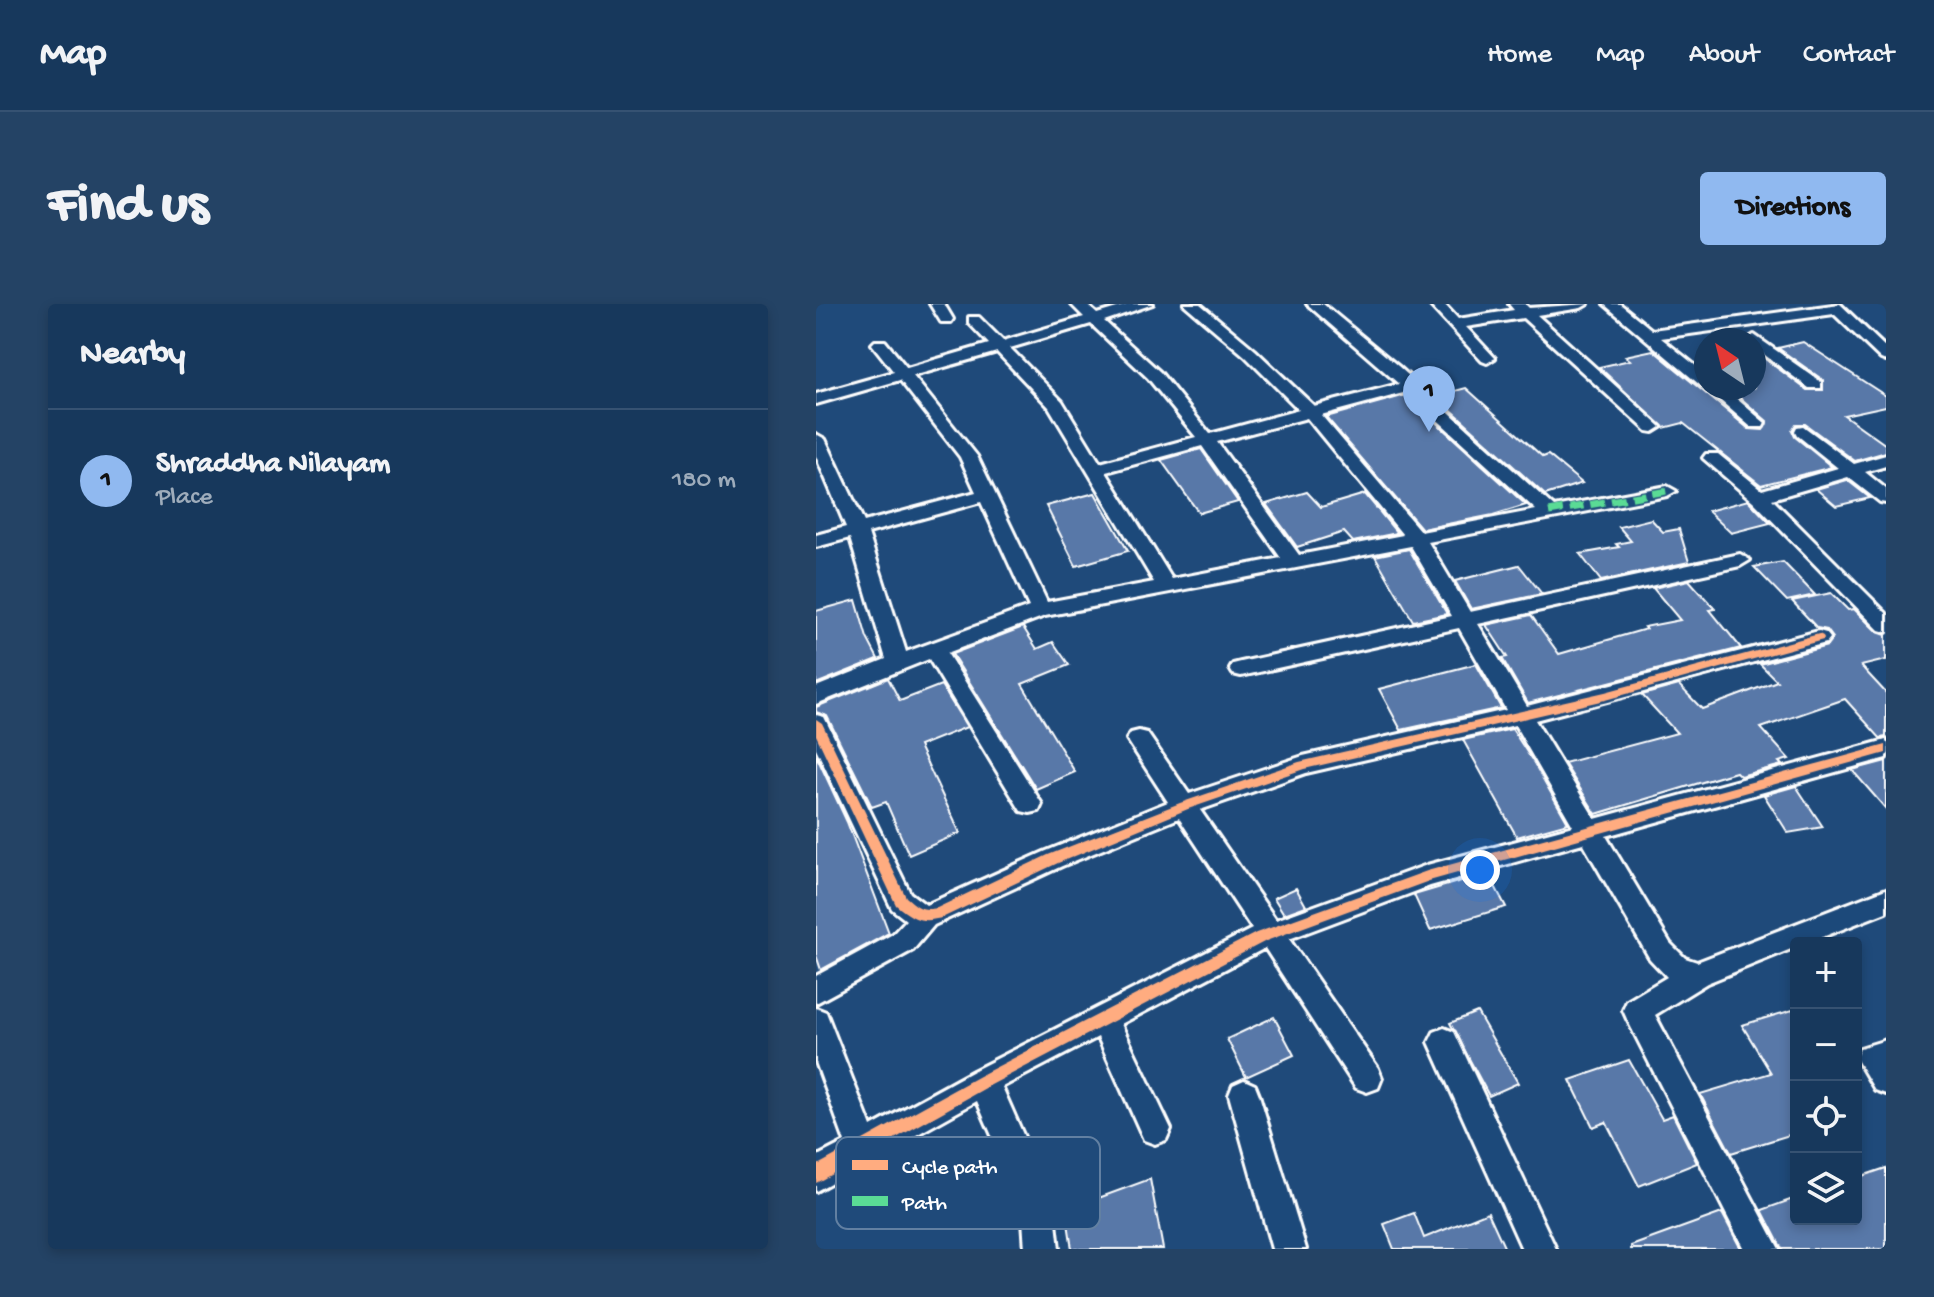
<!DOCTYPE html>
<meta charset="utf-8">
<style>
body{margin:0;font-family:"Gochi Hand",sans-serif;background:#244365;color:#f1f3f6}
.controls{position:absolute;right:24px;bottom:24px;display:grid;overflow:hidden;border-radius:8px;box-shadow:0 4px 12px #0003}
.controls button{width:72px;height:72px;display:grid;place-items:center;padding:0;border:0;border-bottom:2px solid #365272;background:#17385c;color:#f1f3f6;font:40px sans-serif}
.compass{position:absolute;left:878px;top:24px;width:72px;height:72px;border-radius:50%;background:#17385c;box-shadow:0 4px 12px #0003;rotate:325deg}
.you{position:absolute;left:664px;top:566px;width:28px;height:28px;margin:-20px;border:6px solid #fff;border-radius:50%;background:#1a73e8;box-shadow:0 0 0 12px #1a73e833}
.badge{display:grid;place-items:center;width:52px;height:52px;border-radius:50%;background:#90b9f0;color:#111;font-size:26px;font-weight:700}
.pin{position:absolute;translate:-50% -66px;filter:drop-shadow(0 2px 4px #0008)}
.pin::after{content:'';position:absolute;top:42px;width:28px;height:24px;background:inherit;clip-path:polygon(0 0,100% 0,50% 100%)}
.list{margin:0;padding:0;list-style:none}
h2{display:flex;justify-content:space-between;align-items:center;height:104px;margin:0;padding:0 32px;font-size:34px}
h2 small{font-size:26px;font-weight:400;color:#9eacbb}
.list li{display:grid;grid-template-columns:52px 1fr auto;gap:24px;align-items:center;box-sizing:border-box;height:144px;padding:0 32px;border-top:2px solid #365272}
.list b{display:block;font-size:30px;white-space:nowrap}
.list p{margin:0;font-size:26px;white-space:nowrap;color:#9eacbb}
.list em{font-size:26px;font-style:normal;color:#9eacbb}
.icon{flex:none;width:44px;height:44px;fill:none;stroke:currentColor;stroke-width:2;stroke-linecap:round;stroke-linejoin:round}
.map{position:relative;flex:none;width:1070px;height:945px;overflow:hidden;border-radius:8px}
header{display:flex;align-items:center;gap:48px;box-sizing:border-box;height:112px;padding:0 40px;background:#17385c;border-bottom:2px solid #365272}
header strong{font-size:38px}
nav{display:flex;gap:44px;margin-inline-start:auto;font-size:28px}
.intro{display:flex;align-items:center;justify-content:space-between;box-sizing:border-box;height:192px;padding:0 48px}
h1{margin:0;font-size:56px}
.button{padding:20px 36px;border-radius:8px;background:#90b9f0;color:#111;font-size:28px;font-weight:700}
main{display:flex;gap:48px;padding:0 48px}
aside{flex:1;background:#17385c;border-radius:8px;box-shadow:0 4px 12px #0003}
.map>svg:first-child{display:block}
.building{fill:#5878a8;stroke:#fff;stroke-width:2}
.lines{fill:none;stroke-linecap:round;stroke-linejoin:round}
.street-casing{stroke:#fff;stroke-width:6}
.street{fill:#1f4a7a;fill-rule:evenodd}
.quiet{stroke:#5adb95;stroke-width:7;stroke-dasharray:14 7;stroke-linecap:butt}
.cycleway-casing{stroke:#1f4a7a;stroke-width:5}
.cycleway{fill:#ffac80;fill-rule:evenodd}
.key{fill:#1f4a7a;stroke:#6280a2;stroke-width:2}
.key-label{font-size:22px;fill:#fff}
</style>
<header>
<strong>Map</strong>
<nav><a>Home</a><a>Map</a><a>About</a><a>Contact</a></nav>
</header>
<div class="intro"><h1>Find us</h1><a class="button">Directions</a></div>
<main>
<aside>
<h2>Nearby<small></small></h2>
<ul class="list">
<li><span class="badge">1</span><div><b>Shraddha Nilayam</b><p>Place</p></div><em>180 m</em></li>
</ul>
</aside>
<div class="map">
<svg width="1070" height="945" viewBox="0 0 1070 945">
<rect width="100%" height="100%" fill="#1f4a7a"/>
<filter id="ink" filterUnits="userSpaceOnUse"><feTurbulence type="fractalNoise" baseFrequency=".0125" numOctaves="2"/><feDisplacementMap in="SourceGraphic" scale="16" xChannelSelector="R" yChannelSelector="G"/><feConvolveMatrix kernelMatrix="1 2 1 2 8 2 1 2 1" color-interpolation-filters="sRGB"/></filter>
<g filter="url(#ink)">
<g class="building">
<path d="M987,38L1070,92V102L1028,111L1070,141V148L1039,157L989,120H980L976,126L979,133L1016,163L945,181L867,119L848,124L783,63L814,56L809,52L837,46L933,125L947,126L951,117L913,84H938V49H941L991,86H1007V76L962,44Z"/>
<path d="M650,84L727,153L732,151L766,179L729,191L620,92Z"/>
<path d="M590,91L710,201L677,211L606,225L510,113Z"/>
<path d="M385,145L422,198L383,209L345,156Z"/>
<path d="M1031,176L1054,194L1020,202L1000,185Z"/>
<path d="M491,188L505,203L549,190L581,229L537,238L528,228L481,243L450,200Z"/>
<path d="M279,189L312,247L260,262L230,202Z"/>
<path d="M932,196L954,219L915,229L892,207Z"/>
<path d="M835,215L847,228L863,225L873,258L785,277L764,250L803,243L800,240L815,237L803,223Z"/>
<path d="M593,245L631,310L597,317L559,252Z"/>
<path d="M967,258L999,291L971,297L938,263Z"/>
<path d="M703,261L726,290L655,305L639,277Z"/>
<path d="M873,276L899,305L894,306L925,344L712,399L686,354L691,353L670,321L715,311L743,350L830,325L828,323L864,316L837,284Z"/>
<path d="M1015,289L1032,306L1038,305L1061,328L1070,331V356L1045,362L1070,389V433L1064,434L1029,395L945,424L973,455L963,458L966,461L924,472L920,468L780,510L748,459L861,429L826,391L863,381L886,405L961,377L944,360L1011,342L1017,334L1011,326L1001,324L976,297Z"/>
<path d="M40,296L51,334L62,355L0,380V307Z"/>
<path d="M207,323L221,345L237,338L253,361L206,380L259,468L220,485L136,350Z"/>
<path d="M660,360L685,404L585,426L563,385Z"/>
<path d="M72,374L84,397L125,381L151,423L103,442L144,529L93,551L70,498L56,503L11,412L0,408V403Z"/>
<path d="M696,425L718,459L752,519L701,533L647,436Z"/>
<path d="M0,451L31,518L73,629L5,666L0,651Z"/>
<path d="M1070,457V505L1036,466Z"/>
<path d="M980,482L1007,523L972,529L948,491Z"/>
<path d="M672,569L690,603L614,626L598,591Z"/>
<path d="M480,584L490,602L468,610L458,594Z"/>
<path d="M980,705V829L915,849L884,790L955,769L926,721Z"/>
<path d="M661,708L702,779L673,792L634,719Z"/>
<path d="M458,713L478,751L430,773L411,735Z"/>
<path d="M813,756L846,815L857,811L881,859L823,882L790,818L777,823L754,776Z"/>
<path d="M1070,864V945H966L946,906L980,894V915H1040V874Z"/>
<path d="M334,875L347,945H256L250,906Z"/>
<path d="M672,908L689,945H578L568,920L598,909L608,934Z"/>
<path d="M906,909L925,945H815V942Z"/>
</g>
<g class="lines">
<defs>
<g id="street">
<path d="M114,0H128L137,15L135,18H125Z"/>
<path d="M255,0H270L281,10L314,0H337L288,17L344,68L394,130L483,106L429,52L368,0H384L439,46L498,102L583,80L491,0H507L582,62L738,203L851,182L860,187L851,192L612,238L654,308L924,250L934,256L924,262L662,320L711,402L1003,327L1010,329L1014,334L1010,339L719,416L779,515L1070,436V454L790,532L854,639L869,654L881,658L1070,585V608L991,639H980V643L891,679L839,711L963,945H928L811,715L807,706L811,697L851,673L834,655L767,539L614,582L473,635L562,764L566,774L562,784L551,788L540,784L449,644L305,720L355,825L350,836L339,840L328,836L282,733L186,783L238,901L243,945H209L206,901L161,797L0,887V853L29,838L0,758V704L10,708L55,823L157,767L436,625L363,514L246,562L118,621L97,646L0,699V672L77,630L90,616L76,605L0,444V411L8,413L11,419L94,589L110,601L228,548L352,498L311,435L315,429L323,427L331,429L373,490L487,452L690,406L643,324L425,372L417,370L414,365L417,360L425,358L636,312L595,242L229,312L131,349L226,500L223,507L214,509L205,507L113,355L0,400V383L70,355L34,234L0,243V231L30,223L0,152V130L9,135L48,218L160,188L144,153L84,76L0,100V90L78,68L56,40L59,37H69L91,64L173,40L153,19V13H163L187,37L268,13ZM275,20L332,74L380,133L284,159L246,97L194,44ZM181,48L233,103L338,278L231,298L161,152L97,72ZM591,88L720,206L605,228L505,111ZM491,114L587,231L483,251L401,138ZM386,142L465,254L356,275L290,168ZM165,198L213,303L90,348L52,229ZM699,421L757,522L611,561L460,616L384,506L490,469Z"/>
<path d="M613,0H628L642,15L698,6L693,0H709L713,4L772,0L765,4L721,11L845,123L837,128L831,127L707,14L650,23L679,54L671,59L666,57Z"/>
<path d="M788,0H804L836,26L1024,0L1070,44V57L1065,55L1018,10L845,34L890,70V83L884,81Z"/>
<path d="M938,31L1005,78V84H993L938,43V36H930Z"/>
<path d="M890,84H908L949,119L947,123H935Z"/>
<path d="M987,122L1038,160L1070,151V162L1049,168L1070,185V199L1064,198L1032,173L956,195L1070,309V328L1063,326L937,197L887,154L890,150H902L946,186L1022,164L981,131L979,127L981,123Z"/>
<path d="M628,724L638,728L740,945H706L613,738L618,728Z"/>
<path d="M1070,736V790L1059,786L1040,754L1044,744Z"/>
<path d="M428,776L439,781L443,791L490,945H456L413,791L417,781Z"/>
</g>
</defs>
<use href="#street" class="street-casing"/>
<use href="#street" class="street"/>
<path class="quiet" d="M733,208L851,187"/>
<defs>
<g id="cycleway">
<path d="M1003,330L1007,332L1008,334L1007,336L789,396L488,465L372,505L242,559L128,613C106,620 97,615 80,601L0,431V415L6,419L90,593C102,603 105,607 121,604L232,551L364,499L483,458L789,388Z"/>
<path d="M1070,441V449L613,577L450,637L173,782L0,879V862L163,772L440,629L611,567Z"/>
</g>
</defs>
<use href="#cycleway" class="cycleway-casing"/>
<use href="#cycleway" class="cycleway"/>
</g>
</g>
<rect x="20" y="833" width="264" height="92" rx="12" class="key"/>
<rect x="36" y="856" width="36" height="10" fill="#ffac80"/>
<rect x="36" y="892" width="36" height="10" fill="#5adb95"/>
<g class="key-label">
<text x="86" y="869">Cycle path</text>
<text x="86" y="905">Path</text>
</g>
</svg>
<div class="controls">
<button>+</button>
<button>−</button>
<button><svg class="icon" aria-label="locate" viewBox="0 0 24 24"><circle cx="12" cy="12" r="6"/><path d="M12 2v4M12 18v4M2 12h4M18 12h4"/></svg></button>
<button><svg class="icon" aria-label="layers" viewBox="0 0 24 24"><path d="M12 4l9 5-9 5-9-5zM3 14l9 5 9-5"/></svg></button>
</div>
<svg class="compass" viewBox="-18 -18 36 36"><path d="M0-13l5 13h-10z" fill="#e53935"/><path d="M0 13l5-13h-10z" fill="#9eacbb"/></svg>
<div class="you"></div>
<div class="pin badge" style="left:613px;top:128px">1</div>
</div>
</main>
